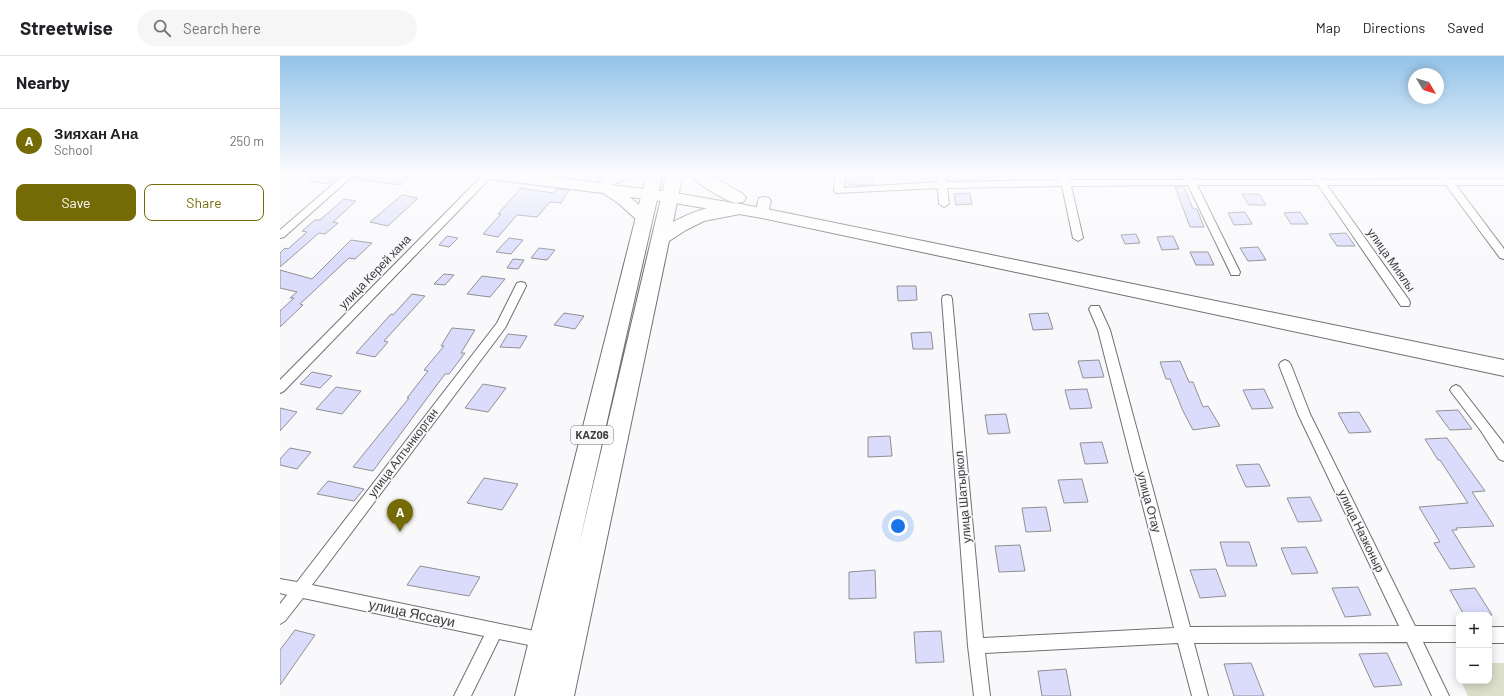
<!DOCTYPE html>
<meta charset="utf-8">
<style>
body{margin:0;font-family:Barlow,sans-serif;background:#f6f6f6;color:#202124}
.controls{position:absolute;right:12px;bottom:12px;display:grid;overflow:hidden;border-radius:8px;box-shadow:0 2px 10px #0003}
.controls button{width:36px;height:36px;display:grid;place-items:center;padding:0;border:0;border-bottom:1px solid #e0e0e0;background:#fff;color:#202124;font:20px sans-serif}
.compass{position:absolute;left:1128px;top:12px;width:36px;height:36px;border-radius:50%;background:#fff;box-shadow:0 2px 10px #0003;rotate:128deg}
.you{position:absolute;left:618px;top:470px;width:14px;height:14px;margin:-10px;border:3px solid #fff;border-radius:50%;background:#1a73e8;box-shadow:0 0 0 6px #1a73e833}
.badge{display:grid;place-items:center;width:26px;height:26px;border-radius:50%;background:#756b06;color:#fff;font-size:13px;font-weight:700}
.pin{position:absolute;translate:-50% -33px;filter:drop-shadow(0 1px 2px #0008)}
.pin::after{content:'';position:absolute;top:21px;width:14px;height:12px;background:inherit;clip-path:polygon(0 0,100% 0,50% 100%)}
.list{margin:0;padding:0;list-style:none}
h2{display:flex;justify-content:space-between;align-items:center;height:52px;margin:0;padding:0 16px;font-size:17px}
h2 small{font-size:13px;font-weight:400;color:#757577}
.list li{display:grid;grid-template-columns:26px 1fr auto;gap:12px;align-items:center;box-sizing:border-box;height:64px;padding:0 16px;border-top:1px solid #e0e0e0}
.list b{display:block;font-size:15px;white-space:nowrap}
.list p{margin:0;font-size:13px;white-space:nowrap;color:#757577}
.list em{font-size:13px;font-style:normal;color:#757577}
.actions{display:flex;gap:8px;padding:12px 16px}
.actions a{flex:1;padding:9px 0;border:1px solid #756b06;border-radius:8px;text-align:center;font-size:14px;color:#756b06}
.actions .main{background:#756b06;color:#fff}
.icon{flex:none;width:22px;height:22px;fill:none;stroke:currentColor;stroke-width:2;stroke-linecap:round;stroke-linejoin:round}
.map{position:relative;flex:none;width:1224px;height:640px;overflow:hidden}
header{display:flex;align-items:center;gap:24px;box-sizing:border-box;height:56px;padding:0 20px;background:#fff;border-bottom:1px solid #e0e0e0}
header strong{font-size:19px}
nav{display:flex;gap:22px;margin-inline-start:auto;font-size:14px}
.search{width:280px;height:36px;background:#f6f6f6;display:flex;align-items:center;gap:10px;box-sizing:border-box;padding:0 14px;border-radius:22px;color:#757577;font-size:15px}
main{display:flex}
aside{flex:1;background:#fff}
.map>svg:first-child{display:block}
.green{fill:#dcdfc9}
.building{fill:#dbdcfc;stroke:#909093}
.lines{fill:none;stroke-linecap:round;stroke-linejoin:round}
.street-casing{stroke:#6f7072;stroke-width:2}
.secondary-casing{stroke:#6f7072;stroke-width:2}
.primary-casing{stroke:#6f7072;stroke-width:2}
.highway-casing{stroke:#6f7072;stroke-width:2}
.street{fill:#fff;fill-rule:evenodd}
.secondary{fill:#fff;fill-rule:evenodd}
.primary{fill:#fff;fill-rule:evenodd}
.highway{fill:#fff;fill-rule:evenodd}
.labels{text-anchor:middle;stroke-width:3;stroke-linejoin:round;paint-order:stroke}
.shield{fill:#f9f9fc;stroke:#747476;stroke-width:1}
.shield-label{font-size:11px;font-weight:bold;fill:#3b3b3c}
.street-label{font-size:12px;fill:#3b3b3c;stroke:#f9f9fc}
.near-street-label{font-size:14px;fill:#3b3b3c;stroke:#f9f9fc}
</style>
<header>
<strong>Streetwise</strong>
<div class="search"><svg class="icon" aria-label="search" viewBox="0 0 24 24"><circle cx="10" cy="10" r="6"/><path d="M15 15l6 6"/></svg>Search here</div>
<nav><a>Map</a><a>Directions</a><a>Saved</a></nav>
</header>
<main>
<aside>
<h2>Nearby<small></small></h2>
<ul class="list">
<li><span class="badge">A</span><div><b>Зияхан Ана</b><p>School</p></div><em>250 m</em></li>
</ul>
<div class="actions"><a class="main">Save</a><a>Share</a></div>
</aside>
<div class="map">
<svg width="1224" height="640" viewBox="0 0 1224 640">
<rect width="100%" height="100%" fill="#f9f9fc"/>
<path class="green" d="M1209,607H1224V640H1188L1181,625H1209Z"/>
<g class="building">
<path d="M40,117H62L49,128L30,125Z"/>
<path d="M77,117H133L121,129L73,123Z"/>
<path d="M568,117H594L593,129H568Z"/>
<path d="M895,131H904L913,153H917L924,171H910Z"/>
<path d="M241,132L273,137L276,133L289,134L281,147L270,146L257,161L237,159L218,181L203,178L221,158H218Z"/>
<path d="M690,137L692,148L676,149L674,138Z"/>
<path d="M962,138H979L986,149H969Z"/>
<path d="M122,139L138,142L108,170L90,166Z"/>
<path d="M64,143L76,145L53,166L58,167L45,178L39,177L0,211V197L5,192L8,193L27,176L22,175L35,164H40Z"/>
<path d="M965,156L972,168L954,169L948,157Z"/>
<path d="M1020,156L1028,168H1011L1004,157Z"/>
<path d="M1066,177L1075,190H1057L1049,178Z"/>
<path d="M856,178L860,187L845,188L841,179Z"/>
<path d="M167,180L178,182L169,191L159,189Z"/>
<path d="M893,180L899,193L882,194L877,181Z"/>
<path d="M229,182L243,184L231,198L216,196Z"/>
<path d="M71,184L92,187L75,203L69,202L20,248L23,249L0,271V255L14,242H10L17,236L0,232V214L32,223Z"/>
<path d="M978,191L986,204L968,205L960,192Z"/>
<path d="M259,192L275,194L267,204L251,202Z"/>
<path d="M910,196H928L934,209H916Z"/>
<path d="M233,203L244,204L238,213L227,212Z"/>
<path d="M164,218L174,219L165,229L154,228Z"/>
<path d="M202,220L225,223L210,241L187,238Z"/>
<path d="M617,230H636L637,244L618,245Z"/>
<path d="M132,238L145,240L104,285L108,286L95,301L76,297L111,258L113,259Z"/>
<path d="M284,257L304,260L295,273L274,269Z"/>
<path d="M768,257L773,273L753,274L749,258Z"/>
<path d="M172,272L195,274L181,297H185L169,318H165L93,415L73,411L129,342H127L148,315L144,314L164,290H161Z"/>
<path d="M651,276L653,293H633L631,277Z"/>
<path d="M228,278L247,280L240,292L220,291Z"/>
<path d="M819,304L824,321L803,322L798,305Z"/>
<path d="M900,305L909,326H913L923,351L928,350L940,370L913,374L903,355L890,323H886L880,306Z"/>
<path d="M32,316L52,320L40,332L20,328Z"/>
<path d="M203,328L226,332L208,356L185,352Z"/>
<path d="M56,331L81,335L62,358L36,353Z"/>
<path d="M807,333L812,352L790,353L785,334Z"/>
<path d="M984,333L993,352L972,353L963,334Z"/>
<path d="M0,352L17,356L0,375Z"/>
<path d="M1178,354L1192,373L1170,374L1156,355Z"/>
<path d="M1079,356L1091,376L1069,377L1058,357Z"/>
<path d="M726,358L730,377L708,378L705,359Z"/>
<path d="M610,380L612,400L588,401V381Z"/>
<path d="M1167,382L1205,435L1192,436L1214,470L1176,472L1177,474H1172L1195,511L1170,513L1154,487L1160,486L1139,451L1188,447L1160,404H1158L1145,383Z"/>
<path d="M822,386L828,407L805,408L800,387Z"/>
<path d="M10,392L31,396L17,413L0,409V403Z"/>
<path d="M979,408L990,430L966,431L956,409Z"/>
<path d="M204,422L238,428L222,454L187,447Z"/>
<path d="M802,423L808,446L784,447L778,424Z"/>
<path d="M48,425L84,433L74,445L37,438Z"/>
<path d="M1030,441L1042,465L1018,466L1007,442Z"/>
<path d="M766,451L771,475L746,476L742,452Z"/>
<path d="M940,486H969L977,510H947Z"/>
<path d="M740,489L745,515L719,516L715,490Z"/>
<path d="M1026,491L1038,517L1012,518L1001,492Z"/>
<path d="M140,510L200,521L189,540L127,529Z"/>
<path d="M936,513L946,540L920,542L910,514Z"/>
<path d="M595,514L596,542L569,543V516Z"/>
<path d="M1078,531L1091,559L1065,561L1052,532Z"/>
<path d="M1195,532L1212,559H1184L1170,534Z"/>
<path d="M15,574L35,579L0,629V594Z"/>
<path d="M661,575L664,606L636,607L634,576Z"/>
<path d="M1107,597L1122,629L1094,631L1079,598Z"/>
<path d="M971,607L984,640H954L944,608Z"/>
<path d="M786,613L791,640H762L758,615Z"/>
</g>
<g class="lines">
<defs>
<g id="street">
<path d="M66,117H76L4,181L0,182V174Z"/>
<path d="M205,117L214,118L4,335L0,337V324Z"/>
<path d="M555,117H565L564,132L657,126L656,117H666L667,126L781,124L778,117H788L790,124H905L901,117H911L914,124H1034L1032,121L1037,118L1040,119L1043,124L1162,123L1160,121L1165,118L1168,119L1171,123H1224V129H1176L1224,193V203L1220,202L1166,129H1047L1129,244L1130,247L1129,250H1121L1038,129H917L960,216L959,219H951L950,216L908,129L791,130L803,182L798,185L793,182L782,130L667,132L669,148L664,151L659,148L658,132L556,137L554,135Z"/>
<path d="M241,226L245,227L246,230L225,272L32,529L269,578L271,584L269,590L263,592L219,583L191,640H174L204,580L23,542L5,565L0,568V548L7,539L0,537V523L17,526L217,267L237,227Z"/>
<path d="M667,239L671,240L672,243L703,582L894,572L818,274L809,253L811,250H819L830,274L910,571L1119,570L1018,358L999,309L1001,306L1005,304L1009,306L1011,309L1030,358L1135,570H1179V586H1143L1169,640H1152L1127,586L914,587L928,640H912L898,587L705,597L710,640H694L688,590L662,243L663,240Z"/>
<path d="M1176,329L1180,331L1224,388V405L1219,403L1201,375L1172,337L1170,334L1172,331Z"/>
<rect x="1209" y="571" width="15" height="16"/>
</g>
<path id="secondary" d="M484,141L489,142L491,145L487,160L482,161L477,160L475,157L479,142Z"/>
<path id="primary" d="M195,117H240L321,127L319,125C327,114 346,117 358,117L355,120L331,129L389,136L482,152L1224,304V320L482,162L389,146L350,141L372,161L370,165L364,166L358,165L338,147L323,137L203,122L198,120Z"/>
<g id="highway">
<path d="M367,117H383L299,489L387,117H403L393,166C411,156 445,144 465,149L468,153L465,157L424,165L406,174L389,185L294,640H235Z"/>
<path d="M408,117H427L463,138L466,142L463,146C463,146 457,147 457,147C447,147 413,125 408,117Z"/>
</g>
</defs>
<use href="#street" class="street-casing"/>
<use href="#secondary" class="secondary-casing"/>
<use href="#primary" class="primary-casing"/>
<use href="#highway" class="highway-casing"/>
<use href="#street" class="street"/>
<use href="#secondary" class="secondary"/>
<use href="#primary" class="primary"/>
<use href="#highway" class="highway"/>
</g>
<linearGradient id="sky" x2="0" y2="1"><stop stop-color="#93c3e8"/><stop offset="0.57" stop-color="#fcfcfe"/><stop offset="1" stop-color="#fcfcfe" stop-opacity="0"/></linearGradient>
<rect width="1224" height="207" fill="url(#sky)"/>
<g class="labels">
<rect class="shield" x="291" y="370" width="42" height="18" rx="3"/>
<g class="shield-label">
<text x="312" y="383">KАZ06</text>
</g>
<g class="street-label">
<text transform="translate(1111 204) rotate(55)" y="4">улица Миялы</text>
<text transform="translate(95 216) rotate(-46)" y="4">улица Керей хана</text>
<text transform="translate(123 397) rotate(-53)" y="4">улица Алтынкорган</text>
<text transform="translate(683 441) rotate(-95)" y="4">улица Шатыркол</text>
<text transform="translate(869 446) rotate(75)" y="4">улица Отау</text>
<text transform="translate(1081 475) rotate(64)" y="4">улица Назконыр</text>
</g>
<g class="near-street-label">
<text transform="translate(132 557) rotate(12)" y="5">улица Яссауи</text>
</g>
</g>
</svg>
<div class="controls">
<button>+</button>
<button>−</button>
</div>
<svg class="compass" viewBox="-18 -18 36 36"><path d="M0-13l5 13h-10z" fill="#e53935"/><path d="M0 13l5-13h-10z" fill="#757577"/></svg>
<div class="you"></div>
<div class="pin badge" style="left:120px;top:476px">A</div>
</div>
</main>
